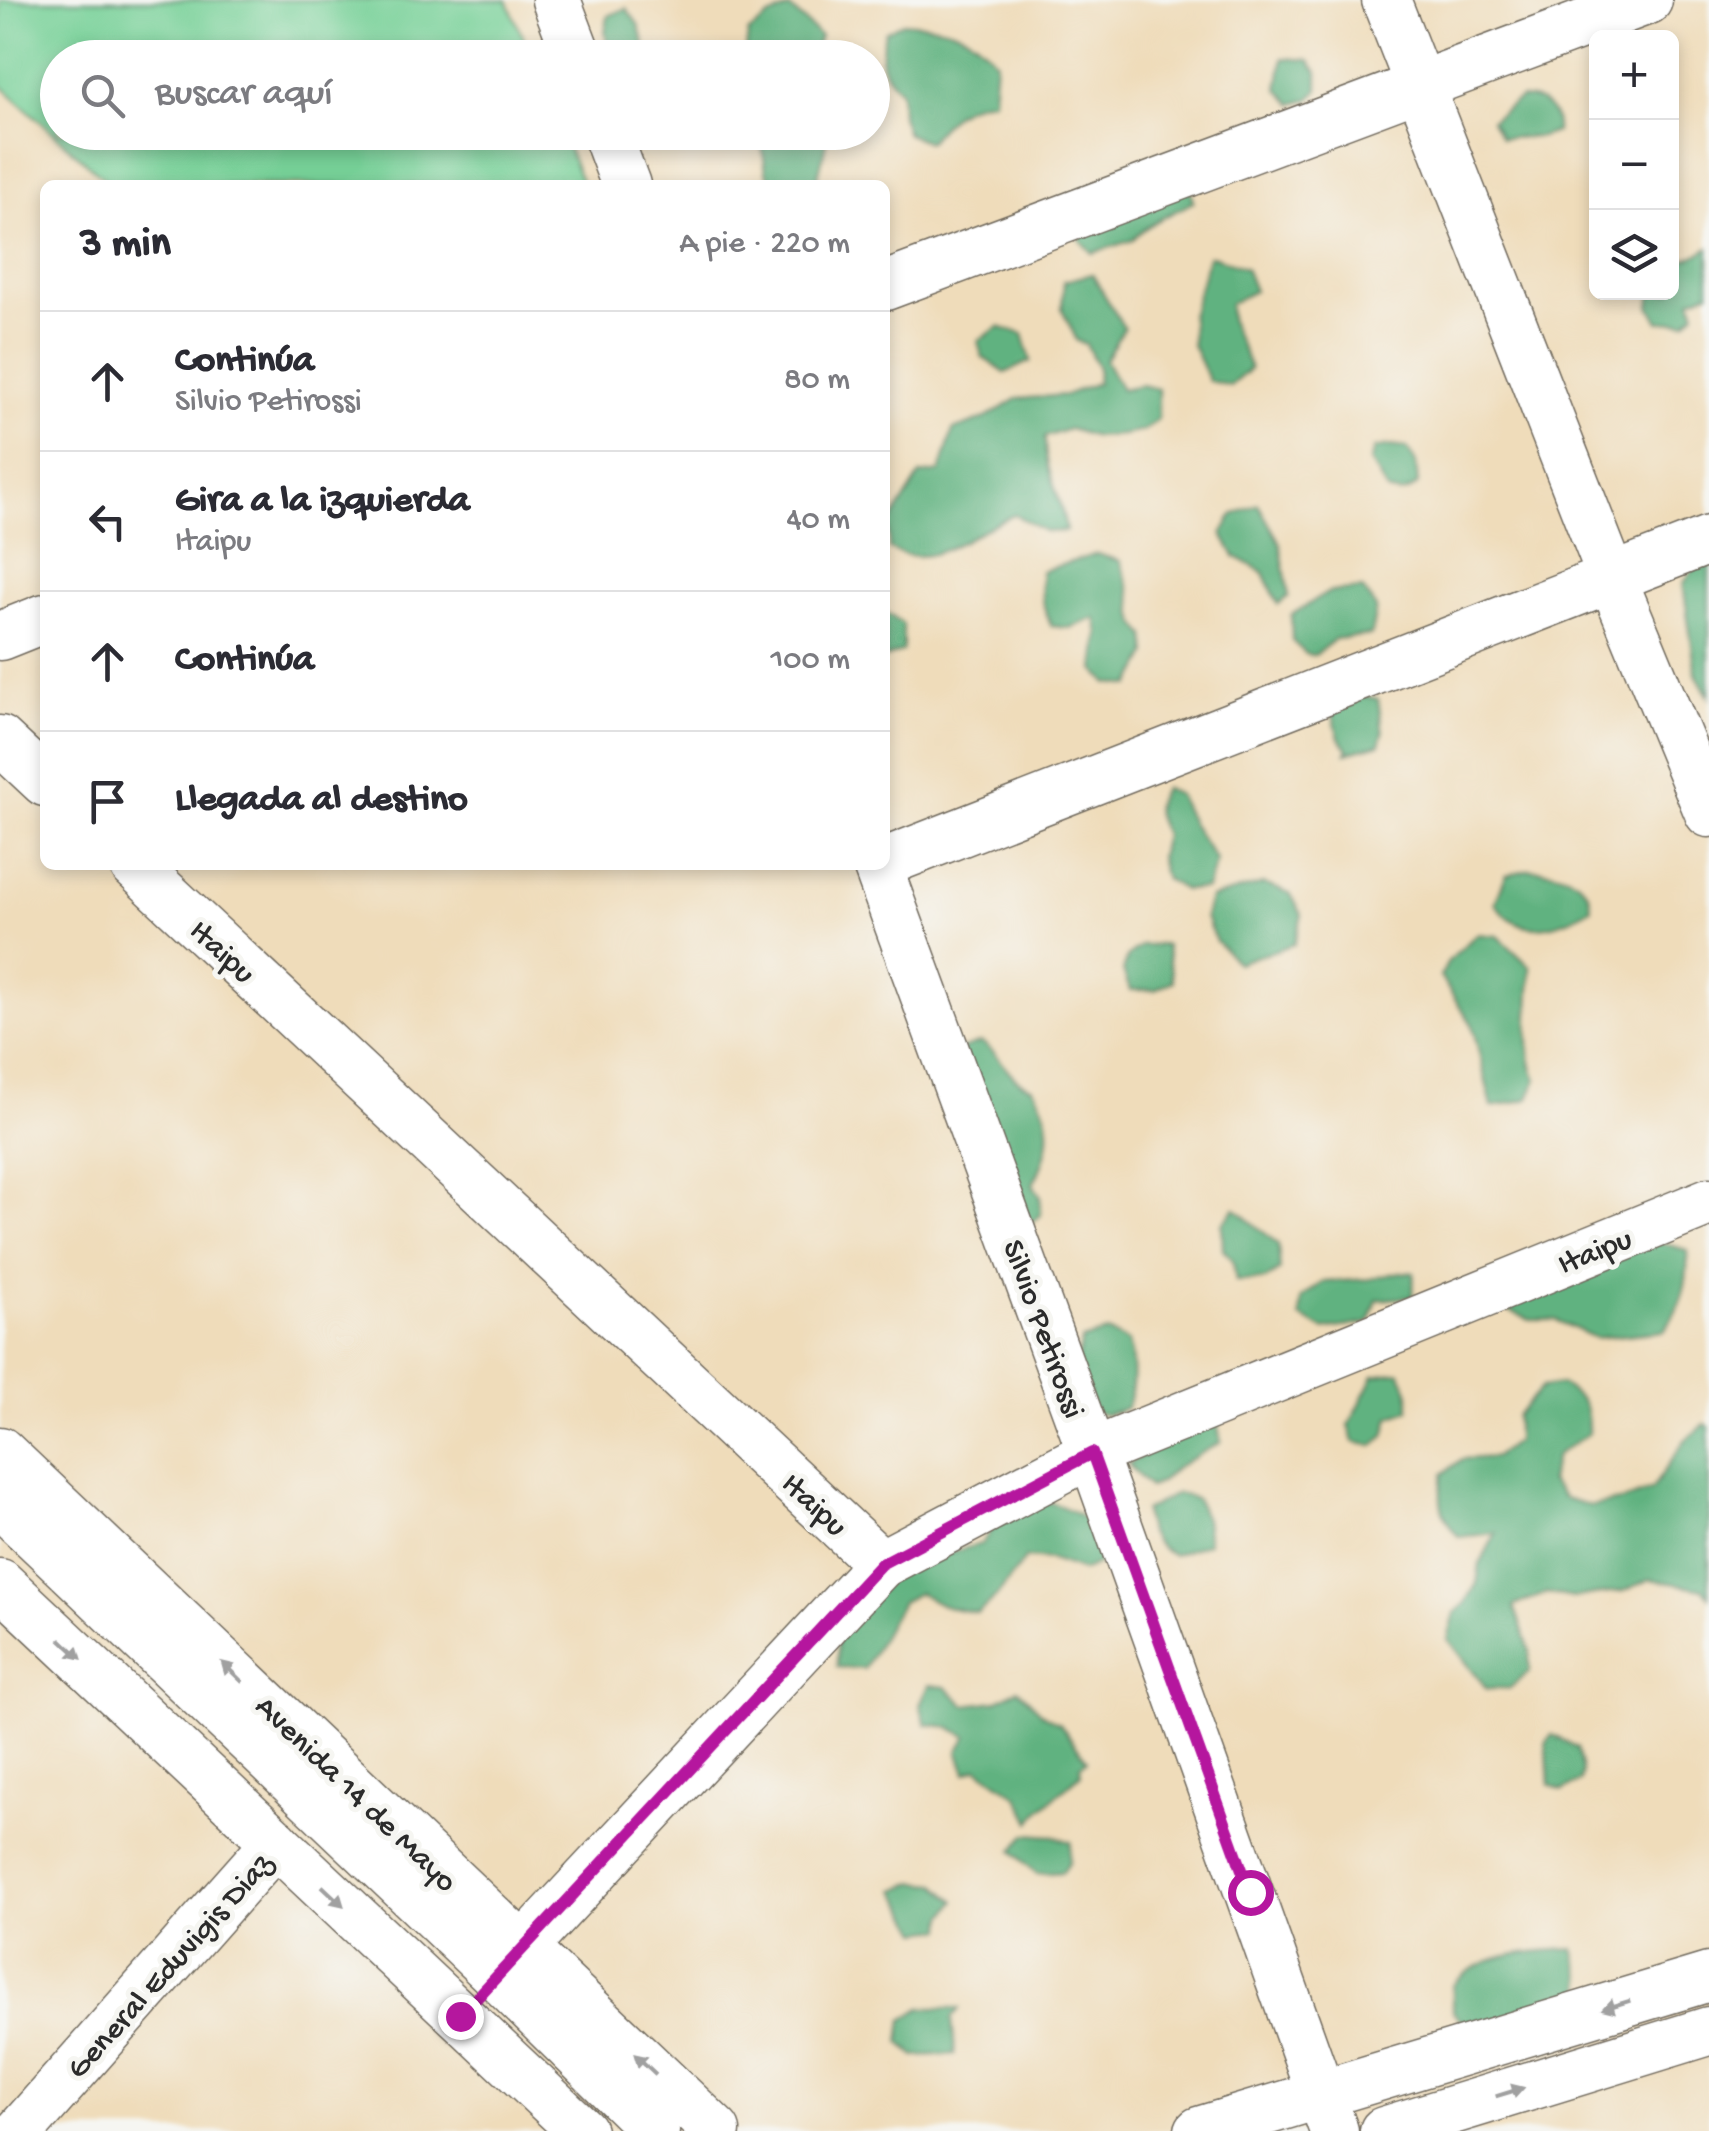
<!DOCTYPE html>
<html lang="es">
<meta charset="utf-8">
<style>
body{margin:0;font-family:"Gochi Hand",sans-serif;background:#f2f2f3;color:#2b2b33}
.controls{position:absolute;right:30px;top:30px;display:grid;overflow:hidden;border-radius:15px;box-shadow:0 5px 15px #0003}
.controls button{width:90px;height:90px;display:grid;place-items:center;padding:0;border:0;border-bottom:2px solid #e1e1e2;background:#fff;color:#2b2b33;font:50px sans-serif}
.stop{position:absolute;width:30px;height:30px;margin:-22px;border:8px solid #b5179e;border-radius:50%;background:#fff}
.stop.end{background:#b5179e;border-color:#fff;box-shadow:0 2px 10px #0008}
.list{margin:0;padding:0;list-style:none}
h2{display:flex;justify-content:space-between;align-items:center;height:130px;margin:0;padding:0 40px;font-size:42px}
h2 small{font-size:32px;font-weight:400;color:#7c7c81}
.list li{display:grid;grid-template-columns:65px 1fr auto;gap:30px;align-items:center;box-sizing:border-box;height:140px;padding:0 40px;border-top:2px solid #e1e1e2}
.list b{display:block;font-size:38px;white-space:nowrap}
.list p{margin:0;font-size:32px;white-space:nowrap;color:#7c7c81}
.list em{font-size:32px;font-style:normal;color:#7c7c81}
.icon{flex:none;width:55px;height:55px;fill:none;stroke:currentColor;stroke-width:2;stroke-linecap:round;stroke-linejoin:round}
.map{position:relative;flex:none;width:1709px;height:2131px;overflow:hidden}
.search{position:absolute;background:#fff;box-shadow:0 5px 15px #0003;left:40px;top:40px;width:850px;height:110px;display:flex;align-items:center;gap:25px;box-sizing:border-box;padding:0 35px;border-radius:55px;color:#7c7c81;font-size:38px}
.panel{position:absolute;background:#fff;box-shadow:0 5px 15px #0003;left:40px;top:180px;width:850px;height:690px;border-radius:15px}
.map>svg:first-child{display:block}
.green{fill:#76d097;stroke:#507e61;stroke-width:2.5}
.forest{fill:#60b280;stroke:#466e56;stroke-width:2.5}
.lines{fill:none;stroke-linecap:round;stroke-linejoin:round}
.minor-casing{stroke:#70695d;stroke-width:51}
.minor{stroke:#fff;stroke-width:48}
.oneway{fill:#a0a0a0}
.route{stroke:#b5179e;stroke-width:12}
.labels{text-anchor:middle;stroke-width:10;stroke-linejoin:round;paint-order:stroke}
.street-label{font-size:32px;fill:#2b2b2b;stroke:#f6f6f2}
</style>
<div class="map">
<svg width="1709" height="2131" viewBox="0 0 1709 2131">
<rect width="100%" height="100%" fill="#f6f6f2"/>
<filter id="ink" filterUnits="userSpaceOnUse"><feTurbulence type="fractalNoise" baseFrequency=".01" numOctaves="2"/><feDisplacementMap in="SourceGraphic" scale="20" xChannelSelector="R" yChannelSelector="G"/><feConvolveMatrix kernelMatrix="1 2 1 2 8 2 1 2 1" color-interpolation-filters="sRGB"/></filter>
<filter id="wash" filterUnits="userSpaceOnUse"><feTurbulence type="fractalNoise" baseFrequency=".0048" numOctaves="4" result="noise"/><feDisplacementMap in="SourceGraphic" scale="40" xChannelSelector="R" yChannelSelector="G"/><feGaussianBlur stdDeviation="2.25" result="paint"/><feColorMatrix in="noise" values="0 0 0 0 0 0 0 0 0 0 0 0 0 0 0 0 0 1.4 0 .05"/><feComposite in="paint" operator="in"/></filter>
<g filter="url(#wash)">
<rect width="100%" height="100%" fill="#efdcba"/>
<path class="green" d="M0,0H507L531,57L58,58V132L561,133L583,185H111L0,85Z"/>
<g class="forest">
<path d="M626,8L638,24L648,54C638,61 620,59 609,54L605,31L608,16Z"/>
<path d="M790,8L820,36L812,57H745L748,33L769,17Z"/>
<path d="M903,22C943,25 971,29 996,61L993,100C962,102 947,119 928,142L907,134L901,116L900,90C877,70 880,60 885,32Z"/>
<path d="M1283,58L1309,60L1318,72V91L1309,100L1293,104L1278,89Z"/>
<path d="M1521,98C1542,98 1558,109 1556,132L1540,137L1501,138L1491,120Z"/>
<path d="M760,133H824L826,144L816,185H773L766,172Z"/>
<path d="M1189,184L1193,202C1176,212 1141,226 1133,240L1092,253L1079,239V219Z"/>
<path d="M1709,247V292L1691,299L1695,312L1686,321L1659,322L1650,306L1652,293L1672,292V263L1695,256Z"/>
<path d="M1209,255L1245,268L1254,291L1229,304C1229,333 1242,341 1250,369L1230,386L1209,381L1192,345L1191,315Z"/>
<path d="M1092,274L1124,328L1105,360L1121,389L1142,385L1158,389V419L1143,431L1122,435L1095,437L1069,429L1045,437C1044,473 1062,496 1066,531L1046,532L1015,515C971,529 937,573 889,549L888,526L920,475L940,472L953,430L984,419L1017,399L1065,395L1097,383L1098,368L1086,344L1077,341L1062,309L1064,281Z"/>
<path d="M999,327L1023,334L1031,361L1005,373L982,357L978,341Z"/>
<path d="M1389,446L1407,448L1416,463L1418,484C1407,495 1401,495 1387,491L1370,461L1374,449Z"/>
<path d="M1258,504L1280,543L1289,596L1278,604L1264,573L1235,556L1222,534L1233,515Z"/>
<path d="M1097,554L1120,561C1124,572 1129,584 1131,595C1134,612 1132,622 1146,635L1148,654L1131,686L1108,683L1095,670L1099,634L1096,618L1069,628L1051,626L1042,601L1041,571Z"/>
<path d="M1709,561V697L1696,674L1683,584L1696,566Z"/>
<path d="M1362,589L1376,608L1371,635L1335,639L1315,655H1307L1292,641L1291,615L1329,592Z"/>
<path d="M885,612L903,624V651L885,658Z"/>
<path d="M1360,695L1378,699L1383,733L1380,744L1346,753L1348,749L1339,738L1332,712Z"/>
<path d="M1164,788L1178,795L1192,825L1216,861L1206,889L1184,890L1165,879L1159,857L1164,834C1154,816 1151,805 1164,788Z"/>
<path d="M1530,869C1548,869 1576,874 1587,891C1590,896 1590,902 1591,908C1558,928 1521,940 1495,903L1506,875Z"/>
<path d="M1263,884L1290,893L1302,915L1294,944L1237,963L1216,941L1205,917L1210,898Z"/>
<path d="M1477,934L1498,936L1531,967C1531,994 1523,1057 1537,1079L1529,1099L1492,1107L1472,1024L1440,977L1449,960Z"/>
<path d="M1142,945H1166L1173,981L1155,990H1130L1123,971L1128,956Z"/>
<path d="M981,1042C1002,1054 1008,1081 1032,1087C1056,1119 1051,1151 1033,1184L1040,1196L1041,1215L1030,1224L1020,1204V1184L997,1179L961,1049Z"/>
<path d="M1235,1208L1278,1244L1280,1270L1265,1280L1236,1281L1233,1261L1223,1249L1222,1224Z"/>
<path d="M1652,1240L1687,1250C1689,1283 1683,1304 1664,1331L1595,1338L1556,1320H1530L1505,1309Z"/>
<path d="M1400,1272L1414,1273L1413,1297L1377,1300L1369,1323L1324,1330L1300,1317L1301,1298L1323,1282L1370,1279Z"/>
<path d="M1107,1332L1128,1342C1134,1363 1135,1388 1126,1408L1105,1415L1094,1412L1077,1361L1082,1340Z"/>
<path d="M1400,1372L1409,1390V1410L1390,1417L1385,1436L1373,1446L1354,1442L1349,1425L1374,1376Z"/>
<path d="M1561,1384C1583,1398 1589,1406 1588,1434L1556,1455L1549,1481L1564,1498L1591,1506L1625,1500L1652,1489L1685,1440L1706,1424L1709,1427V1596L1703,1589L1650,1579L1624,1591L1573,1598L1547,1593L1514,1606L1530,1651L1529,1672L1509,1689H1487L1448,1639L1455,1613L1466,1603L1477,1583L1480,1564L1496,1533L1459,1537C1440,1516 1438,1501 1443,1474L1462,1459L1495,1457L1516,1441V1416L1542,1387Z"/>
<path d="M1215,1412L1221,1442L1177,1467L1160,1483L1149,1487L1128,1464Z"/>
<path d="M1177,1493L1196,1499L1205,1519L1208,1543L1173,1555C1153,1546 1146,1534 1144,1511Z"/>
<path d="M1029,1497C1070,1507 1098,1516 1104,1561L1082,1571L1051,1560L1026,1558L996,1597L978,1613L946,1607L919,1593L901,1602L864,1669L837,1667V1637L859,1588L929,1558L981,1544L999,1520Z"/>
<path d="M929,1685L946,1687L965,1705L996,1701L1018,1689L1044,1715L1060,1724L1087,1760L1080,1766L1081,1774L1040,1810L1031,1822L1018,1796L978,1768L966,1773L958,1751L967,1737L949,1727L926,1724L920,1705Z"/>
<path d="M1552,1735L1577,1747L1582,1772L1580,1781L1563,1791L1550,1785L1546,1744Z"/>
<path d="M1026,1834L1054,1836L1071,1842L1069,1862L1063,1872L1037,1874L1013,1851Z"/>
<path d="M915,1882L937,1884L956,1901L945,1916L944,1929L920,1932L896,1890Z"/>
<path d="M1574,1949L1582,1977L1583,2003L1480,2028L1460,2020L1453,2012V1985C1485,1951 1530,1952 1574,1949Z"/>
<path d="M921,2008H960L952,2018L955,2054L915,2056L900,2042L903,2020Z"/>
</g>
</g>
<g filter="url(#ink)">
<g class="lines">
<defs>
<g id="minor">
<path d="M556,0L578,58"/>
<path d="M1386,0L1612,578L1709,813"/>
<path d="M606,132L626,185"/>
<path d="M885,286L1648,0"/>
<path d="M0,636L45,618"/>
<path d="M0,740L45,782"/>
<path d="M885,862L1709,540"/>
<path d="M134,865L881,1564L1092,1453L1709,1202"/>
<path d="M877,865L1092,1453L1334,2131"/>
<path d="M0,1451L716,2131"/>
<path d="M0,1503L497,1976L655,2131"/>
<path d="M0,1583L582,2131"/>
<path d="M501,1971L881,1564"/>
<path d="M20,2131L276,1842"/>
<path d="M1199,2131L1709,1977"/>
<path d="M1384,2131L1709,2031"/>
</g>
</defs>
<use href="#minor" class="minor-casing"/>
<use href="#minor" class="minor"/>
</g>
<defs><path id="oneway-solid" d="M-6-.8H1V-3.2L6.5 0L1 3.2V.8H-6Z" transform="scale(2.5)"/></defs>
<g class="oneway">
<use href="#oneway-solid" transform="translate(71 1649) rotate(43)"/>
<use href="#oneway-solid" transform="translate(232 1672) rotate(-136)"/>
<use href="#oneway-solid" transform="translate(333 1896) rotate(43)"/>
<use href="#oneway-solid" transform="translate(1616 2005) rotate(163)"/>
<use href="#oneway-solid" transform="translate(645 2064) rotate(-137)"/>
<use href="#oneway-solid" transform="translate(1510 2092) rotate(-17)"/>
</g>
</g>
<g class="lines" filter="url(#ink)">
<path class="route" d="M460,2016L881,1564L1092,1453L1250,1892"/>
</g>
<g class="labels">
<g class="street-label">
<text transform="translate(224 950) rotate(43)" y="11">Itaipu</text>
<text transform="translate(1594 1249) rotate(-22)" y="11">Itaipu</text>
<text transform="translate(1046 1328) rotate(70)" y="11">Silvio Petirossi</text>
<text transform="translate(816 1503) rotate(43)" y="11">Itaipu</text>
<text transform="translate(358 1792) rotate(44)" y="11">Avenida 14 de Mayo</text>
<text transform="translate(168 1964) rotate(-48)" y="11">General Eduvigis Diaz</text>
</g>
</g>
</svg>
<div class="controls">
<button>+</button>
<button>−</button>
<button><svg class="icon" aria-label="layers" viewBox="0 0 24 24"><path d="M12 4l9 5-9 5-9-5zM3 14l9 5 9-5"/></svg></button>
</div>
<div class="stop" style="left:1250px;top:1892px"></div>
<div class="stop end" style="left:460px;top:2016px"></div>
<div class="search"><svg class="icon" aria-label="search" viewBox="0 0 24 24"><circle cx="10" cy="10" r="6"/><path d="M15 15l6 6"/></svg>Buscar aquí</div>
<section class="panel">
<h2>3 min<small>A pie · 220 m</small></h2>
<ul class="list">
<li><svg class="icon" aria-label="ahead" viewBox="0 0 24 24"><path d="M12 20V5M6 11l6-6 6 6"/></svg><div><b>Continúa</b><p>Silvio Petirossi</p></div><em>80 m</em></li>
<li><svg class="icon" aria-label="left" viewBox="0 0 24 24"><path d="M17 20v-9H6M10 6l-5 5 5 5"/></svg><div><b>Gira a la izquierda</b><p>Itaipu</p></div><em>40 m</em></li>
<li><svg class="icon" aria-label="ahead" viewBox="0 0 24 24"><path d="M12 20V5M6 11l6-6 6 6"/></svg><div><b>Continúa</b></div><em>100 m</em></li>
<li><svg class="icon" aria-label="arrive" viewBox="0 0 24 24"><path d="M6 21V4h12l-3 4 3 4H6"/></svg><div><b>Llegada al destino</b></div></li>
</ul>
</section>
</div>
